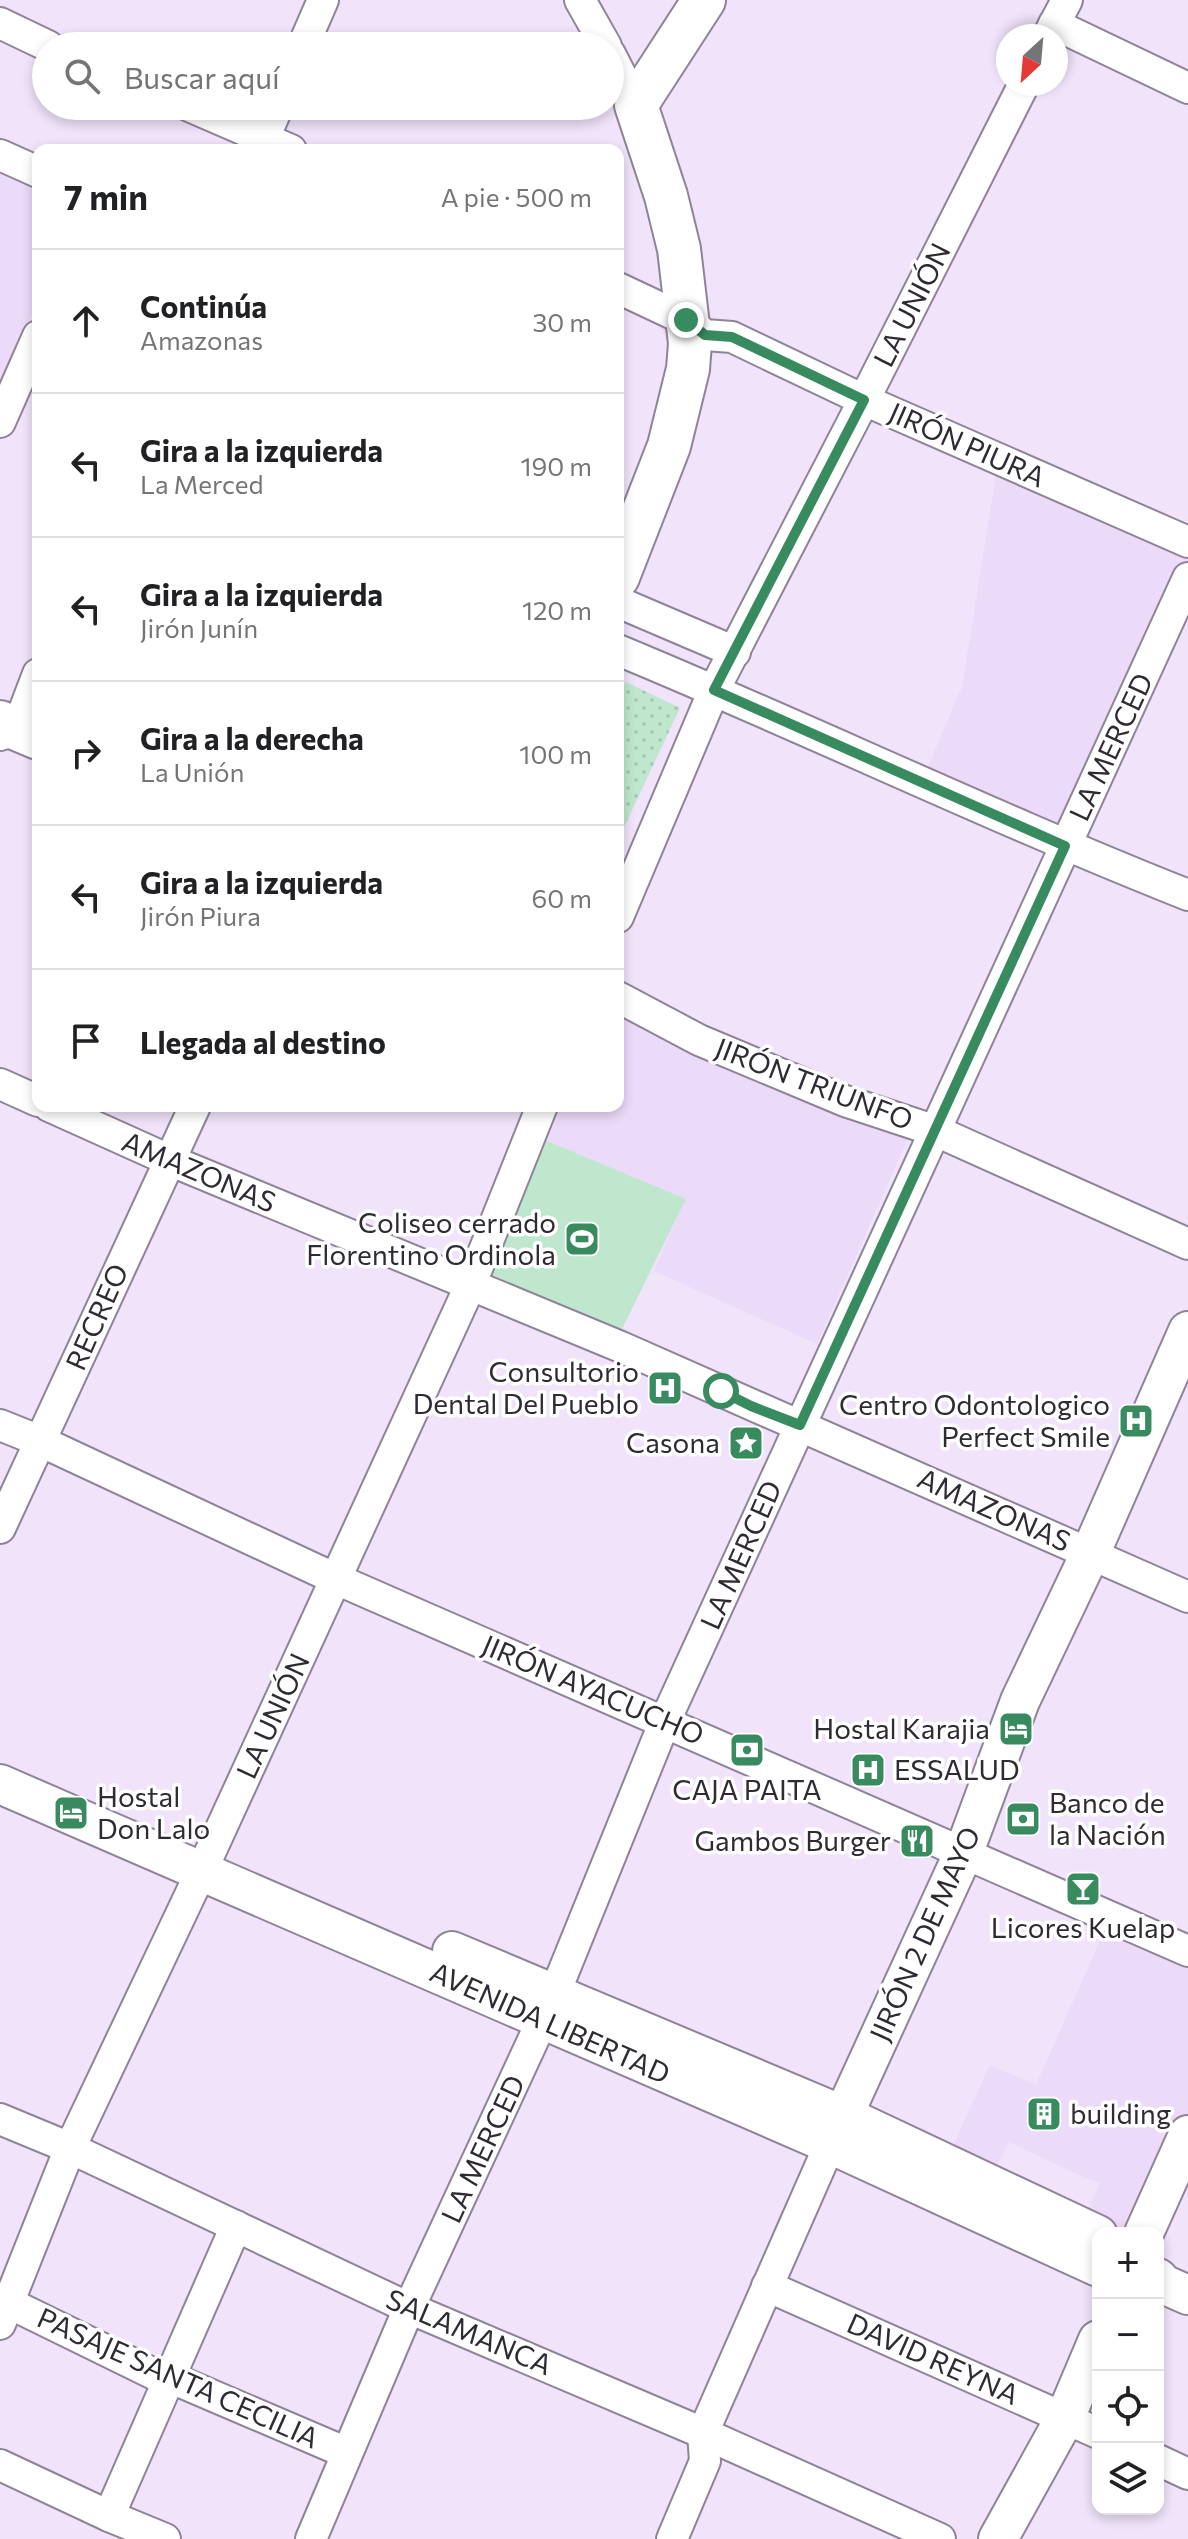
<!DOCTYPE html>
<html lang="es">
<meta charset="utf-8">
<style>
body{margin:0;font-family:Commissioner,sans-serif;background:#f6f6f6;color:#202124}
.controls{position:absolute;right:24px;bottom:24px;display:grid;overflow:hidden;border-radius:16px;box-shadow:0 4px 12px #0003}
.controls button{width:72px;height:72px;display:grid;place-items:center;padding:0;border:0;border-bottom:2px solid #e0e0e0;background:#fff;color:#202124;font:40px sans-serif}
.compass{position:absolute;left:996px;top:24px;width:72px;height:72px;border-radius:50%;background:#fff;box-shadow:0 4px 12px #0003;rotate:206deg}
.stop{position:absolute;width:24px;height:24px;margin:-18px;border:6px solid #378b5e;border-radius:50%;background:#fff}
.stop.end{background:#378b5e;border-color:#fff;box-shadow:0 2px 8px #0008}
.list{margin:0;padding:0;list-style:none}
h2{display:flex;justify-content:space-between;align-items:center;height:104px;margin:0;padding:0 32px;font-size:34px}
h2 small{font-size:26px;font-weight:400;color:#757577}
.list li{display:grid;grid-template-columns:52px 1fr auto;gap:24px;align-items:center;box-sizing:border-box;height:144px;padding:0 32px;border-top:2px solid #e0e0e0}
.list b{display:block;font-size:30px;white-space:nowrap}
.list p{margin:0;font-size:26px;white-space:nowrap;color:#757577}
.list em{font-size:26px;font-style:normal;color:#757577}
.icon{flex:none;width:44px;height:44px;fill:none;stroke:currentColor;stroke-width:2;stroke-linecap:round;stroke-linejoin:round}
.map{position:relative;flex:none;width:1188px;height:2539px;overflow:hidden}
.search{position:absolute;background:#fff;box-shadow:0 4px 12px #0003;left:32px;top:32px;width:592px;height:88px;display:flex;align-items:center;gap:20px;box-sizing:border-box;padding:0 28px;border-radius:44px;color:#757577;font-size:30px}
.panel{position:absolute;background:#fff;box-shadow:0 4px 12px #0003;left:32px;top:144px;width:592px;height:968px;border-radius:16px}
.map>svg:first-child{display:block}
.built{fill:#ecdaf9}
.green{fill:url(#green-dots)}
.pitch{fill:#bee7cd}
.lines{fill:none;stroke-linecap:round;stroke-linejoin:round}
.minor-casing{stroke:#8f8398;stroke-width:34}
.major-casing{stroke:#8f8398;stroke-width:42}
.highway-casing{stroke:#8f8398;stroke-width:46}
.minor{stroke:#fff;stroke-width:30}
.major{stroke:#fff;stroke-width:38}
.highway{stroke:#fff;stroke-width:42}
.route{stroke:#378b5e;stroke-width:10}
.labels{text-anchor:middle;stroke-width:7;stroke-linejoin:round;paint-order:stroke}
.street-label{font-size:28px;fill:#2f2a33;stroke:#fff}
.poi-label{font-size:28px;fill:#2f2a33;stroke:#fff;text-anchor:end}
</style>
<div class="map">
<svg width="1188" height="2539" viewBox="0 0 1188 2539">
<defs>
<pattern id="green-dots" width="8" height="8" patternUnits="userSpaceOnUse" patternTransform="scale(2)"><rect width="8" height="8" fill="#bee7cd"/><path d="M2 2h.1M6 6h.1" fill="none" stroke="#a4c6b0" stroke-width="1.8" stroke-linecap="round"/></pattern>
</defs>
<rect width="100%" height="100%" fill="#f0e3fa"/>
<g class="built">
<path d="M0,164L38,180V300L0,389Z"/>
<path d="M997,470L1188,554V570L1066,833L927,769L962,687Z"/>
<path d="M618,1011L909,1136L817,1344L654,1271L685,1199L547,1141L562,1106H618Z"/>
<path d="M1107,1925L1188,1961V2114L1135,2233H1121L1085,2217L1100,2182L1090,2180L1009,2142L991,2179L947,2158L990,2065L1036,2085Z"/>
</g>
<path class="green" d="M626,682L680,708L618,840V698Z"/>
<path class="pitch" d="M547,1141L686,1199L616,1341L479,1278Z"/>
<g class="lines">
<defs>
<g id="minor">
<path d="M580,0L606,46"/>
<path d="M0,23L48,46"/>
<path d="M1054,24L1188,88"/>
<path d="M1048,36L1067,0"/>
<path d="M303,46L323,0"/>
<path d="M610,54L636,105"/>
<path d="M189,106L291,150"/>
<path d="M259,150L278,106"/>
<path d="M0,155L38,172"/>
<path d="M618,288L686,320L705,335L732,337L864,400L1188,542"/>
<path d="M0,422L38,336"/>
<path d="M618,602L735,652"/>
<path d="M618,650C809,729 996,819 1188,895"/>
<path d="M0,735L17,729L38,674"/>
<path d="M618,917L714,690L864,400L1024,84"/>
<path d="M618,997L699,1040L845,1101L936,1131L1188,1244"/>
<path d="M0,1084L38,1101"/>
<path d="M49,1106L169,1160L621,1347L1188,1597"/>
<path d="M0,1425L40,1441L336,1579L1188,1951"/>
<path d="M0,1528L195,1106"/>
<path d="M0,2119L70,2148L409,2308L703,2433L940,2539"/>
<path d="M767,2286L1098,2433"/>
<path d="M0,2307L9,2303L158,2376L169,2377L347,2453"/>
<path d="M0,2324L70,2148L202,1870L470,1286L542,1106"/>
<path d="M1158,2460L1188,2474"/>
<path d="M0,2465L109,2516L165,2539"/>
<path d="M109,2516L236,2226"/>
<path d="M311,2539L409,2308L554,1995L665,1721L1188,578"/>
<path d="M672,2539L705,2461L703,2433L830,2144"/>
</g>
<g id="major">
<path d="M0,1784L830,2144L1098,2267"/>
<path d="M452,1951L847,2117L1098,2235"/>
<path d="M833,2138L964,1852L1020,1701L1091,1552L1188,1331"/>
<path d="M1144,2233L1188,2135"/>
<path d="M1158,2278L1163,2284L1188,2295"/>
<path d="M998,2539L1065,2418L1098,2340"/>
</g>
<g id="highway">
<path d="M618,577L669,446L688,369L690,343L679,249L666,196L636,105L704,0"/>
<path d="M0,722L38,738"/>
</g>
</defs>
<use href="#minor" class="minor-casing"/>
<use href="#major" class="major-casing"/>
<use href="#highway" class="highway-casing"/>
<use href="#minor" class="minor"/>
<use href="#major" class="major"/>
<use href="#highway" class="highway"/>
</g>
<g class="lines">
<path class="route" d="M686,320L705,335L732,337L864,400L714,690L1065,846L800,1425L751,1406L721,1391"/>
</g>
<defs>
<symbol id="stadium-square" viewBox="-11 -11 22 22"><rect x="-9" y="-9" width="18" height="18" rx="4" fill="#378b5e" stroke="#fff"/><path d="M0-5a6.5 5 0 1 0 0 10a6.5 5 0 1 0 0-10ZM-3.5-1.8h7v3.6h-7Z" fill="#fff"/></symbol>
<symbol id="hospital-square" viewBox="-11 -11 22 22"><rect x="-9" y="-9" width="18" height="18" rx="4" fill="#378b5e" stroke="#fff"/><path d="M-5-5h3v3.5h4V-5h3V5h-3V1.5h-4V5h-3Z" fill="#fff"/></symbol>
<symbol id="sight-square" viewBox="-11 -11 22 22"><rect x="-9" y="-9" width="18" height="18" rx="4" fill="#378b5e" stroke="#fff"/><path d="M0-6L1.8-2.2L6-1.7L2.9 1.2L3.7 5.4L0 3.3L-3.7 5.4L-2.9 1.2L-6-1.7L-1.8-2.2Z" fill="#fff"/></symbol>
<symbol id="hotel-square" viewBox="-11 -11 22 22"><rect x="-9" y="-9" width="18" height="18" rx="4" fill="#378b5e" stroke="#fff"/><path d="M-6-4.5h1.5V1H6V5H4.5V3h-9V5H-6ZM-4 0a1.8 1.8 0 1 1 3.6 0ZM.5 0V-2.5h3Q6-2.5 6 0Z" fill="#fff"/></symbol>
<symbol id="bank-square" viewBox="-11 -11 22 22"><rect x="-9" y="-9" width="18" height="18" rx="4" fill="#378b5e" stroke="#fff"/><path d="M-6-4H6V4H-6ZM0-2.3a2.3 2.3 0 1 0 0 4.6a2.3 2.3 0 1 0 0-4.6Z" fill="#fff"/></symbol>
<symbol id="restaurant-square" viewBox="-11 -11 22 22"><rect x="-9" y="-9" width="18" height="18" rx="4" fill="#378b5e" stroke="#fff"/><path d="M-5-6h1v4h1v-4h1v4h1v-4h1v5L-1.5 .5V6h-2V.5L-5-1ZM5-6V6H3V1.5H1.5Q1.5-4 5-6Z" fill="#fff"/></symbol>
<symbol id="bar-square" viewBox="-11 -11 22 22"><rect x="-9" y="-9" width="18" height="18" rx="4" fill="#378b5e" stroke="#fff"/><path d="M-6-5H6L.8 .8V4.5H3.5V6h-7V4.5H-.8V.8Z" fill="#fff"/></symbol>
<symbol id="building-square" viewBox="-11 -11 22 22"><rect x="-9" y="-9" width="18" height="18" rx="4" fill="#378b5e" stroke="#fff"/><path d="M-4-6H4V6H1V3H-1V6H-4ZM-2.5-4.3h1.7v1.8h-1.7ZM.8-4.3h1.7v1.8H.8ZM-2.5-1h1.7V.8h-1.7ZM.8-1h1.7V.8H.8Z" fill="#fff"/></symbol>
</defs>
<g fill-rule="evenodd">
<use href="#stadium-square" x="562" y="1219" width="40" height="40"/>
<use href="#hospital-square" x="645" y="1368" width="40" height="40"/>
<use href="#hospital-square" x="1116" y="1401" width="40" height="40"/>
<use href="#sight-square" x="726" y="1423" width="40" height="40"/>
<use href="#hotel-square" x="996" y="1709" width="40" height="40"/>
<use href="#bank-square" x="727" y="1730" width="40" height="40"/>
<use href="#hospital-square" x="848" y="1750" width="40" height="40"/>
<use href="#hotel-square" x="51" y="1793" width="40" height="40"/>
<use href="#bank-square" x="1003" y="1799" width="40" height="40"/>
<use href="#restaurant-square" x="897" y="1821" width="40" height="40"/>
<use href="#bar-square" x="1063" y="1869" width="40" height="40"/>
<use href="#building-square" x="1024" y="2094" width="40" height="40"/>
</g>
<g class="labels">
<g class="street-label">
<text transform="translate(912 305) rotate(-63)" y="10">LA UNIÓN</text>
<text transform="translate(967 445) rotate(24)" y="10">JIRÓN PIURA</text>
<text transform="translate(1111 747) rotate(-65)" y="10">LA MERCED</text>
<text transform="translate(814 1084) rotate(21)" y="10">JIRÓN TRIUNFO</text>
<text transform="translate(199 1172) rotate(23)" y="10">AMAZONAS</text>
<text transform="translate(97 1317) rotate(-66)" y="10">RECREO</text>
<text transform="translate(994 1510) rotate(24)" y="10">AMAZONAS</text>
<text transform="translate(741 1555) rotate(-66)" y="10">LA MERCED</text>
<text transform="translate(593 1690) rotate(23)" y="10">JIRÓN AYACUCHO</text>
<text transform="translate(273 1716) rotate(-65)" y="10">LA UNIÓN</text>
<text transform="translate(925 1934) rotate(-66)" y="10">JIRÓN 2 DE MAYO</text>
<text transform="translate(550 2023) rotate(24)" y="10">AVENIDA LIBERTAD</text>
<text transform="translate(483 2149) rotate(-65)" y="10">LA MERCED</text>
<text transform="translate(469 2332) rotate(23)" y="10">SALAMANCA</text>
<text transform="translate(933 2359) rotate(24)" y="10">DAVID REYNA</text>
<text transform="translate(178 2378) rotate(24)" y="10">PASAJE SANTA CECILIA</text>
</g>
<g class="poi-label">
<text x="556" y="1233">Coliseo cerrado<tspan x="556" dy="32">Florentino Ordinola</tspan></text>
<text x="639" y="1382">Consultorio<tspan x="639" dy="32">Dental Del Pueblo</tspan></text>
<text x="1110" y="1415">Centro Odontologico<tspan x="1110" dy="32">Perfect Smile</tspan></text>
<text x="720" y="1453">Casona</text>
<text x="990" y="1739">Hostal Karajia</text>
<text x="894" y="1780" text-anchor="start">ESSALUD</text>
<text x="747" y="1800" text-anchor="middle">CAJA PAITA</text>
<text x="97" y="1807" text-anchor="start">Hostal<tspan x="97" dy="32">Don Lalo</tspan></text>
<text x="1049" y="1813" text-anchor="start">Banco de<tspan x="1049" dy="32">la Nación</tspan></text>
<text x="891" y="1851">Gambos Burger</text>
<text x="1083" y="1938" text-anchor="middle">Licores Kuelap</text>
<text x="1070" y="2124" text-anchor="start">building</text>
</g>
</g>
</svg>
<div class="controls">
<button>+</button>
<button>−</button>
<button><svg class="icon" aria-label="locate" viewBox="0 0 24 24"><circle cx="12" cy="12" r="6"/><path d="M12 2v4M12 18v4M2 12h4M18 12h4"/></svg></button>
<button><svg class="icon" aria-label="layers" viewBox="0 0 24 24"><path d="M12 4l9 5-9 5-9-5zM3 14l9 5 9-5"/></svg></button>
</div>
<svg class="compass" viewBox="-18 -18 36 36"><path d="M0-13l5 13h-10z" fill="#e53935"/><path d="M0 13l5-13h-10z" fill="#757577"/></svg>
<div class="stop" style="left:721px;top:1391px"></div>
<div class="stop end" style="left:686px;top:320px"></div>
<div class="search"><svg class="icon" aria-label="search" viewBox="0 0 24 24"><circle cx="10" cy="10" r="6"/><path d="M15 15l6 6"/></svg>Buscar aquí</div>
<section class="panel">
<h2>7 min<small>A pie · 500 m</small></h2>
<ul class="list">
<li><svg class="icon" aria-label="ahead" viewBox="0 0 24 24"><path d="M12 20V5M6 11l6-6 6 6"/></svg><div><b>Continúa</b><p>Amazonas</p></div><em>30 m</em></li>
<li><svg class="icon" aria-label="left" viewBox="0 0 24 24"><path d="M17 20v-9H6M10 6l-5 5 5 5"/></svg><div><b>Gira a la izquierda</b><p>La Merced</p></div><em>190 m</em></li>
<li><svg class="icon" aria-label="left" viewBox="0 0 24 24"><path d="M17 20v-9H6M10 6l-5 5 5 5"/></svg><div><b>Gira a la izquierda</b><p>Jirón Junín</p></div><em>120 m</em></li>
<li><svg class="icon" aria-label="right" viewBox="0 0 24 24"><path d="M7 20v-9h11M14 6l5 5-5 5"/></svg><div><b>Gira a la derecha</b><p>La Unión</p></div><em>100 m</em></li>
<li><svg class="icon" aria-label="left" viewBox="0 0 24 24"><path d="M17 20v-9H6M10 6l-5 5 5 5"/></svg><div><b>Gira a la izquierda</b><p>Jirón Piura</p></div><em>60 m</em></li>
<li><svg class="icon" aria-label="arrive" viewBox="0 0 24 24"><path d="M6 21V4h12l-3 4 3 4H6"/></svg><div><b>Llegada al destino</b></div></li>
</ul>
</section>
</div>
